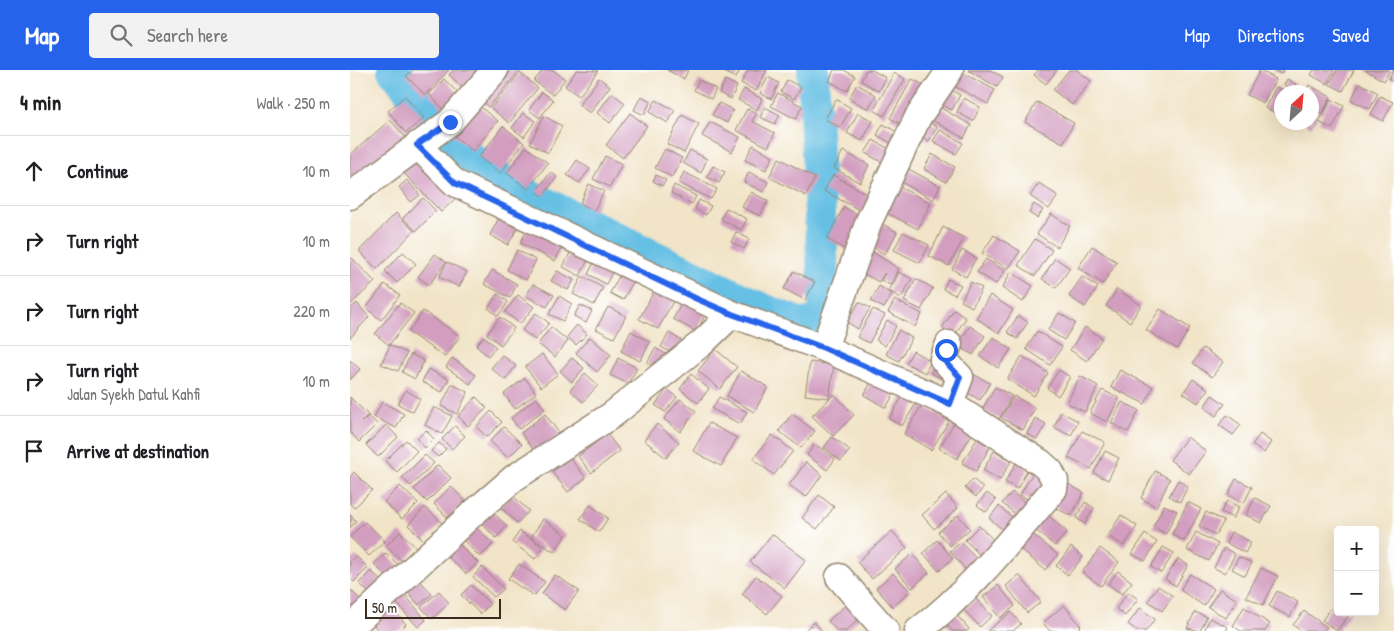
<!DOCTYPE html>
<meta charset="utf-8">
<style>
body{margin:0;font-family:"Patrick Hand",sans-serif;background:#f2f2f2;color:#202124}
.controls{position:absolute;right:15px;bottom:15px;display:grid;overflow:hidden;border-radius:5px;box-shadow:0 5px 20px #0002}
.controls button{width:45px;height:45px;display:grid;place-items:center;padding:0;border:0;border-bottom:1px solid #e0e0e0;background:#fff;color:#202124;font:25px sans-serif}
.compass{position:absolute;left:924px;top:15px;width:45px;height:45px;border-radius:50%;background:#fff;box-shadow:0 5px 20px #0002;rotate:26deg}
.scale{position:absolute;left:15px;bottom:12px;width:136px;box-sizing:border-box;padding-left:5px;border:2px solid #3b2a1e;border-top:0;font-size:14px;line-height:18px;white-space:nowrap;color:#3b2a1e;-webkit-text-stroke:4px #fff;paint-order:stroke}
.stop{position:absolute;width:15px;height:15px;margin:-11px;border:4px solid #2563eb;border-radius:50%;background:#fff}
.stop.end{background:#2563eb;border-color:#fff;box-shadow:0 1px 5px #0008}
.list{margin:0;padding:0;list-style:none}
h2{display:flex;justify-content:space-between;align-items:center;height:65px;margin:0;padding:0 20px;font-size:21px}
h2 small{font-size:16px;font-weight:400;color:#757577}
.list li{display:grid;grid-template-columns:32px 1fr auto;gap:15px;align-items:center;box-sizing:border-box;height:70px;padding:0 20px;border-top:1px solid #e0e0e0}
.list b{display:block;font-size:19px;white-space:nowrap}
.list p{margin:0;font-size:16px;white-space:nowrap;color:#757577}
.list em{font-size:16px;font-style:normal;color:#757577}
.icon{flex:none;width:28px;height:28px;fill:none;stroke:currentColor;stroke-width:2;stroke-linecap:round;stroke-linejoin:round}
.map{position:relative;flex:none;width:1044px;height:561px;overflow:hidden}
header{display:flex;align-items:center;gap:30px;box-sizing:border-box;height:70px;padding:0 25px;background:#2563eb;color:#fff}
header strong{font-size:24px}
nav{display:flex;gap:28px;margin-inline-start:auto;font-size:18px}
.search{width:350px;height:45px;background:#f2f2f2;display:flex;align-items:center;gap:12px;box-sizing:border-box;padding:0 18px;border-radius:5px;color:#757577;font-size:19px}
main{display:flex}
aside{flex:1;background:#fff}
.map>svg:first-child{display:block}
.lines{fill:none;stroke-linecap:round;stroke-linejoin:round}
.river{stroke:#66c0e4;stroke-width:32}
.building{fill:#d29dbf}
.minor-casing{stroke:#968772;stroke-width:29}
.minor{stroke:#fff;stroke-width:26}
.route{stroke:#2563eb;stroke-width:6}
</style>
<header>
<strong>Map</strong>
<div class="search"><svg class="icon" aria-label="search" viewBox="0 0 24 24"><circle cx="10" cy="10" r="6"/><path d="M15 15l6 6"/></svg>Search here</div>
<nav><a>Map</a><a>Directions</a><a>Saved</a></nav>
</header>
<main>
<aside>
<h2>4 min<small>Walk · 250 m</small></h2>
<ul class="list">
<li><svg class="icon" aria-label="ahead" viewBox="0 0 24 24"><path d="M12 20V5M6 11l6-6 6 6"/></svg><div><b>Continue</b></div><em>10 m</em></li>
<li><svg class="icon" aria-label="right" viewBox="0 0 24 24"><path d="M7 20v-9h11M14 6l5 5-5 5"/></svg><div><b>Turn right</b></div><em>10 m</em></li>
<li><svg class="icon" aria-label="right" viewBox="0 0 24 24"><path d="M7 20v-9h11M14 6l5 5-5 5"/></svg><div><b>Turn right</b></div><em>220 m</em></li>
<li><svg class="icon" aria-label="right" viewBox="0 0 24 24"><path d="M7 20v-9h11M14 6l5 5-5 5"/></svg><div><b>Turn right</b><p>Jalan Syekh Datul Kahfi</p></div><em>10 m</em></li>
<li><svg class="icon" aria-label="arrive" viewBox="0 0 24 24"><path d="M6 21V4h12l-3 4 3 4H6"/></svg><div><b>Arrive at destination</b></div></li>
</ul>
</aside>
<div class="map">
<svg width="1044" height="561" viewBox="0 0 1044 561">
<rect width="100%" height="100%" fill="#fff"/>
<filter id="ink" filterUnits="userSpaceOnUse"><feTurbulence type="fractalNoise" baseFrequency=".02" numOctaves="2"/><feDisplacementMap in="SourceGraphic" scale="10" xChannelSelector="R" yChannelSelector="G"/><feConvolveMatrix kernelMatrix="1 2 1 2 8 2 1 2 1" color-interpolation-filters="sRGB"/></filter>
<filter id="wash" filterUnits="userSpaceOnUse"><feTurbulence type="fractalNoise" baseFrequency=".0096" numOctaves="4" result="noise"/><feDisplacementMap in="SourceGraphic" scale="20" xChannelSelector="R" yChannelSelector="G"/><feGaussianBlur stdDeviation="1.12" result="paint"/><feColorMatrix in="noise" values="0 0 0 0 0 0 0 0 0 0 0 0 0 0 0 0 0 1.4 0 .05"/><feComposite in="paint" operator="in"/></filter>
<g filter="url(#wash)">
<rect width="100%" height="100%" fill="#f1e4c7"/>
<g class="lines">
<path class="river" d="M43,0L103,75L164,118L415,240L453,255L475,248L463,0"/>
</g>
<g id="blocks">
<g class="building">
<path d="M63,0H99L75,25L56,6Z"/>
<path d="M103,0H129L113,18L99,5Z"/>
<path d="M147,0H170L139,37L126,26Z"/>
<path d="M193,0H203L215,9L203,25L184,11Z"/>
<path d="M227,0L248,1L229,26L215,16Z"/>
<path d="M317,0H338L334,9Z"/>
<path d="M375,0H390L386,8L374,2Z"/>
<path d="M398,0H417L406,21L391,13Z"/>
<path d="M484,0H494L505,6L497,21L479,11Z"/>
<path d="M516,0H522L536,8L529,21L511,11Z"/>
<path d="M618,0H640L653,7L647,17Z"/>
<path d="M688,0H707L696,14L684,5Z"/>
<path d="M719,0H727L741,11L722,35L703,20Z"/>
<path d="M910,0L926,9L913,33L897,25Z"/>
<path d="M923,0H934L931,4Z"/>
<path d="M964,0H984L977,14L961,5Z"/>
<path d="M987,0H1004L993,21L979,14Z"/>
<path d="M1015,0H1040L1034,11Z"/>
<path d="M1043,0H1044V12L1039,9Z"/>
<path d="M611,2L645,20L638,34L604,16Z"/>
<path d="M170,3L188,18L159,53L141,38Z"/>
<path d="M544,3L555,9L534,46L524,40Z"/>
<path d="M418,7L429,13L421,29L410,23Z"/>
<path d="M249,8L260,16L240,43L229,35Z"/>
<path d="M94,9L108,23L93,39L79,24Z"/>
<path d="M562,9L581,19L559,59L540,48Z"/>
<path d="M937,9L946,14L943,20L934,15Z"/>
<path d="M349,10L366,19L361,29L344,20Z"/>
<path d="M375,10L387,16L381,29L369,23Z"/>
<path d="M437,10L451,17L444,29L431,22Z"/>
<path d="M1010,13L1028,23L1020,39L1001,30Z"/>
<path d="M507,14L526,25L518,39L499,28Z"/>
<path d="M959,15L981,27L972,44L962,38V22H955Z"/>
<path d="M595,17L610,25L602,40L587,32Z"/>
<path d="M926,17L937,22H932V46L915,38Z"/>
<path d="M394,19L412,29L407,40L388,30Z"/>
<path d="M192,22L203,30L190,48L179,40Z"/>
<path d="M262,23L275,33L260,53L247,43Z"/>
<path d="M428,23L452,36L446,49L421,36Z"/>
<path d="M55,26L74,48L56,63L38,41Z"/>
<path d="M291,26L301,31L294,45L284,40Z"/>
<path d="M1030,26L1043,32L1033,51L1021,44Z"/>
<path d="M614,28L630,37L623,51L607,42Z"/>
<path d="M486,29L501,38L490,58L475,49Z"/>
<path d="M981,29L994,36L982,59L969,52Z"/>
<path d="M306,30L325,40L318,53L299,42Z"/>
<path d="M124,32L148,51L123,81L99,62Z"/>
<path d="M687,32L724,53L713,73L675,52Z"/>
<path d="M369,33L383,40L377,53L362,45Z"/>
<path d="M584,34L621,55L614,68L576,47Z"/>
<path d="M415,37L430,45L425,54L410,47Z"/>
<path d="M397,39L407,43L402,51L425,63L418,77L386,60Z"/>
<path d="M173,43L185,51L174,67L162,58Z"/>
<path d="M280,43L297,56L273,88L256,75Z"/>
<path d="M508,43L523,51L512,71L497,63Z"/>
<path d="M962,44L967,47L961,57L953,52H962Z"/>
<path d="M332,45L349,54L334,83L317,74Z"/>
<path d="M194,46L212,56L198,83L180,73Z"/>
<path d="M40,50L56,68L5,112L0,106V85Z"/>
<path d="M575,50L587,57L579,71L567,64Z"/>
<path d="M360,52L390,67L382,82L352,66Z"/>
<path d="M533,54L554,66L548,77L527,65Z"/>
<path d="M153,56L174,73L150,103L129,87Z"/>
<path d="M590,60L613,73L606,84L583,71Z"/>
<path d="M523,70L545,82L537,95L515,83Z"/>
<path d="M403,75L423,86L416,100L395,90Z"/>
<path d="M176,77L198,93L178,119L157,103Z"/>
<path d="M315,79L332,88L322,107L305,98Z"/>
<path d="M68,80L110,124L91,142L49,98Z"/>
<path d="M340,80L357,89L351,103L333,93Z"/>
<path d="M493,81L519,95L510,113L484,98Z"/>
<path d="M582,84L605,97L596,112L574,99Z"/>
<path d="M255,86L272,94L260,117L243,109Z"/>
<path d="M429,88L465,108L456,126L419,107Z"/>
<path d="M227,90L240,99L229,113L217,105Z"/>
<path d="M363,96L375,102L369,113L357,107Z"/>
<path d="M553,96L590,116L583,130L546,109Z"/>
<path d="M201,102L207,107L193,126L186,121Z"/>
<path d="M334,102L367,119L361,129L329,113Z"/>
<path d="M399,102L418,112L413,122L394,112Z"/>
<path d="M306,105L316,110L312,116L303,111Z"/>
<path d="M483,105L521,126L513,142L474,121Z"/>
<path d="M57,110L70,125L61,132L49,117Z"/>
<path d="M689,113L708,126L699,139L680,126Z"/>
<path d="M239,114L254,121L244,141L230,133Z"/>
<path d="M324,115L346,126L342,134L321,123Z"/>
<path d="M545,115L581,133L568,159L531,140Z"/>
<path d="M401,122L418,131L410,146L392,137Z"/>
<path d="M73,128L86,141L66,161L53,148Z"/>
<path d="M349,130L361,136L356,145L345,139Z"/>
<path d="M684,134L693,140L687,148L679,143Z"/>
<path d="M494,137L515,149L498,181L477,169Z"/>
<path d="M376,138L397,149L391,160L371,149Z"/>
<path d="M152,142L171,152L158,175L140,165Z"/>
<path d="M46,143L64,161L27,199L9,181Z"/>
<path d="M701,144L720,156L707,177L687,164Z"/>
<path d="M529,152L547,162L535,184L517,174Z"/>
<path d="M181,153L215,171L205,191L170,173Z"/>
<path d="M593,157L614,168L599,196L579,186Z"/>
<path d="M386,162L399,169L394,179L381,172Z"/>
<path d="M553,162L579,175L570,193L544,180Z"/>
<path d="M644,165L670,181L658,199L632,183Z"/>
<path d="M685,169L702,180L685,206L668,195Z"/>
<path d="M742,176L767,192L753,214L728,198Z"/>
<path d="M222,179L239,188L230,206L213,197Z"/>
<path d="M167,180L186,190L176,210L157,200Z"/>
<path d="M520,180L549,199L540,215L531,210L535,203L529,212L508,201Z"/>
<path d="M612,180L626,188L616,207L602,199Z"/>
<path d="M53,182L66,194L47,213L35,201Z"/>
<path d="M85,184L96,192L79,215L68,207Z"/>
<path d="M2,188L25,212L0,235V190Z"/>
<path d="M705,188L720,198L706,218L692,209Z"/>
<path d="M246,189L264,199L256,214L238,204Z"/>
<path d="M636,189L655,201L646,214L627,202Z"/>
<path d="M97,192L117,202L109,217L89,207Z"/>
<path d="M142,200L167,214L160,228L134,214Z"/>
<path d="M207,201L224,210L218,220L201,211Z"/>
<path d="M444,201L465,212L455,230L434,219Z"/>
<path d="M549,202L562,209L551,228L539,221Z"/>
<path d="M661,202L683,216L673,232L652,218Z"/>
<path d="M271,203L284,210L273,230L260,223Z"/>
<path d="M232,206L253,218L244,235L223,224Z"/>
<path d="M732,207L748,217L735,237L719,226Z"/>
<path d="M566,209L583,218L571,240L554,231Z"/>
<path d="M598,209L611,215L605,225L593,219Z"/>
<path d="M621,212L632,218L622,237L611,231Z"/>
<path d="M35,214L50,225L31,250L16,238Z"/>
<path d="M183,214L204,225L197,237L176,226Z"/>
<path d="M308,214L327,224L308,259L289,249Z"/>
<path d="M529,216L542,224L534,238L521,231Z"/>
<path d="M767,219L791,235L780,252L756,236Z"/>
<path d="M148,224L158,232L148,246L138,238Z"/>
<path d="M168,225L184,237L170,254L155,242Z"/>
<path d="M640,225L663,240L649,263L626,248Z"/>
<path d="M209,226L222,234L213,251L199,244Z"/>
<path d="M545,230L572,244L565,257L538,242Z"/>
<path d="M333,231L356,243L347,262L323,249Z"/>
<path d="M509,232L520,238L508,259L497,252Z"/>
<path d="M7,233L19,247L0,268V239Z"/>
<path d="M50,233L64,243L39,275L25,264Z"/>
<path d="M230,235L242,241L236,253L224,246Z"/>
<path d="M258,237L276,246L264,268L246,259Z"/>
<path d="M523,239L535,245L519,273L507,267Z"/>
<path d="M810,239L840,258L827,279L796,260Z"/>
<path d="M604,240L616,248L604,266L592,258Z"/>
<path d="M73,241L110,266L95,287L58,262Z"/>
<path d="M186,243L199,253L185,270L172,260Z"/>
<path d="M709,243L725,253L714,270L698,260Z"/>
<path d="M668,246L678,252L667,269L657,262Z"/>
<path d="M150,247L164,258L151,275L137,264Z"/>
<path d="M537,250L546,256L535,276L526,270Z"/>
<path d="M227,255L237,264L226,275L217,267Z"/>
<path d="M620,256L635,266L623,285L607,275Z"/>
<path d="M201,257L218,271L205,287L188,274Z"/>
<path d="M735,257L752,268L737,291L720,280Z"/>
<path d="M549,260L562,268L549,291L536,284Z"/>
<path d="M281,261L300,272L290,291L271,281Z"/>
<path d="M687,261L712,277L700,295L676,279Z"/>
<path d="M319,263L336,273L328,287L311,277Z"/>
<path d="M134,266L146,277L138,286L126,276Z"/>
<path d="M240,267L261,285L247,302L226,283Z"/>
<path d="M643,267L661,279L648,298L630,286Z"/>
<path d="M40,275L57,283L48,301L31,294Z"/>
<path d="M305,278L321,287L313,301L297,293Z"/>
<path d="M853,278L873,292L862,307L843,293Z"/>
<path d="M365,279L387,297L370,319L348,301Z"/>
<path d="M563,281L581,291L575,303L556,293Z"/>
<path d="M61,284L74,291L65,309L52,302Z"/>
<path d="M192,284L208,304L191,317L175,297Z"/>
<path d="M152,285L166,296L155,310L141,298Z"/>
<path d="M672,286L698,303L684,326L657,309Z"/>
<path d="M102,288L126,305L120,314L96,297Z"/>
<path d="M222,288L234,298L222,312L210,301Z"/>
<path d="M268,288L287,298L278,314L260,305Z"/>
<path d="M0,290L10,299L0,310Z"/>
<path d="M460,292L484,295L479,328L455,325Z"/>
<path d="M587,292L599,313L581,303Z"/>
<path d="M78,299L99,309L92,322L72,312Z"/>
<path d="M709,300L720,307L708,326L697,318Z"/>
<path d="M770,300L803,317L795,334L761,317Z"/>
<path d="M391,301L418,317L404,342L377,326Z"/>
<path d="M235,303L248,315L233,332L220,320Z"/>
<path d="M621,303L640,313L630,330L612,320Z"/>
<path d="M341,304L359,319L348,333L330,319Z"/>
<path d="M730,306L748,316L735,342L717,333Z"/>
<path d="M524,307L546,320L536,338L514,325Z"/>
<path d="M175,308L186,323L165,339L154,324Z"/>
<path d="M843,309L858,319L848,333L833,323Z"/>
<path d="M102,314L118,322L107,344L91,336Z"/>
<path d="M645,317L662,326L649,349L632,340Z"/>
<path d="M317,319L327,327L315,342L305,335Z"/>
<path d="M56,320L70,329L63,342L48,334Z"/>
<path d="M752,320L769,328L757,352L740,343Z"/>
<path d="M484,324L504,345L483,366L462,346Z"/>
<path d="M554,324L567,332L552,356L539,349Z"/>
<path d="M862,325L875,334L866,346L854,337Z"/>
<path d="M664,326L685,338L673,360L651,348Z"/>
<path d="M0,327L18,345L11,352L19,346L27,354L9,372L0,362Z"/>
<path d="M126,327L137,338L118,356L108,346Z"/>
<path d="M369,327L397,342L390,354L362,339Z"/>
<path d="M186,328L195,339L169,359L161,348Z"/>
<path d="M330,329L346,341L330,362L314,349Z"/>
<path d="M32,332L54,344L46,358L24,347Z"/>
<path d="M772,332L789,340L778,362L761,353Z"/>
<path d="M572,335L599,351L581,380L554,364Z"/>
<path d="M84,337L102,346L92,364L75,355Z"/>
<path d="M141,341L152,352L137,367L126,357Z"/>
<path d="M711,342L728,351L721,366L704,357Z"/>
<path d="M195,344L210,364L186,383L171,363Z"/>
<path d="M442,344L465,361L451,378L429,361Z"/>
<path d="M877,345L891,355L883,365L869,355Z"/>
<path d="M685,348L696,354L687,369L677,364Z"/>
<path d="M359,353L387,368L371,396L343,381Z"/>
<path d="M604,353L622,364L607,389L589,378Z"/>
<path d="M307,354L329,372L316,388L294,370Z"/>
<path d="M36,355L48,367L28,387L16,375Z"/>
<path d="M105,356L115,366L102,379L92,369Z"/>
<path d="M154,357L172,374L158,388L140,371Z"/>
<path d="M76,360L84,369L75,378L67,369Z"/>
<path d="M732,361L755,372L741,399L718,388Z"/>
<path d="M257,364L270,381L241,403L228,386Z"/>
<path d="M910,364L921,372L914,383L902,375Z"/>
<path d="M422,365L443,381L424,405L403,389Z"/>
<path d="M482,367L500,380L491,391L474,378Z"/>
<path d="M837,367L856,381L839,404L820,390Z"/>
<path d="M627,369L640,377L626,401L612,393Z"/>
<path d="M56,370L67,381L47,402L35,391Z"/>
<path d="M89,373L96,379L88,387L81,381Z"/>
<path d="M465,374L485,389L477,400L457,385Z"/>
<path d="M644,381L661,391L650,410L633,400Z"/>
<path d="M755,381L769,388L758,410L744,403Z"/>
<path d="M75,385L84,393L61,416L52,408Z"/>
<path d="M220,388L236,408L218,422L202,402Z"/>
<path d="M668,390L679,397L667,419L655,412Z"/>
<path d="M456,392L472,405L456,427L439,415Z"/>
<path d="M88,395L101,408L77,432L64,419Z"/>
<path d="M684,401L700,411L686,434L670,425Z"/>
<path d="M805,401L820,409L806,437L791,428Z"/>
<path d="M4,402L22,420L4,438L0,434V407Z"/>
<path d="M623,409L633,418L626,427L615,418Z"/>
<path d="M886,409L902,417L894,433L878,425Z"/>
<path d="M828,410L838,416L830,432L819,426Z"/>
<path d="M713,411L734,423L721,446L699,434Z"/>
<path d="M50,416L68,433L52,449L34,432Z"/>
<path d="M101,416L115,431L98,448L84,434Z"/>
<path d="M662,422L682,438L672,450L652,433Z"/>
<path d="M637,423L646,430L636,442L627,435Z"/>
<path d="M596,424L608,438L584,459L572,445Z"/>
<path d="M162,425L179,441L167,453L150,437Z"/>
<path d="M469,425L484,437L467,459L452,448Z"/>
<path d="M905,428L921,436L911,453L896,445Z"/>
<path d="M877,431L889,437L883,448L871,442Z"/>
<path d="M735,432L744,438L735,454L726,448Z"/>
<path d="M838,432L851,439L834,471L822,464Z"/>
<path d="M240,435L258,448L249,462L230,449Z"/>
<path d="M814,435L827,441L816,464L803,457Z"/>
<path d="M136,436L157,456L146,468L125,447Z"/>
<path d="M649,436L668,452L658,464L639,448Z"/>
<path d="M75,437L92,453L74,471L58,455Z"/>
<path d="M694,442L717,462L705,476L682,457Z"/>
<path d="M856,442L874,451L866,465L849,456Z"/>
<path d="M0,445L6,451L0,458Z"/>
<path d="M608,445L620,459L600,476L588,462Z"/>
<path d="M771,445L787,456L774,476L758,466Z"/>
<path d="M193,449L216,465L204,482L181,467Z"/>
<path d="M119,450L143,474L130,487L106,463Z"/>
<path d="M15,452L35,471L19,486L0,467Z"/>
<path d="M629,456L648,474L634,489L615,470Z"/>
<path d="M170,461L193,477L185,489L162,472Z"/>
<path d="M542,461L557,478L522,509L507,492Z"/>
<path d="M50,462L67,478L53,492L36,476Z"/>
<path d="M680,462L708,485L695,500L668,477Z"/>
<path d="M846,462L868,474L859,491L837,480Z"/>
<path d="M881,462L901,472L895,483L876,473Z"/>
<path d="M422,464L456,490L435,518L400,492Z"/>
<path d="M795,464L807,472L795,491L782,484Z"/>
<path d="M587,470L603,488L589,501L573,483Z"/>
<path d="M107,472L128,493L116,504L95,484Z"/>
<path d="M611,472L631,494L619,504L600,481Z"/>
<path d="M721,477L733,487L718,505L706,496Z"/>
<path d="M813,477L824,483L811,503L801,497Z"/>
<path d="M750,478L769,492L751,516L732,502Z"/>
<path d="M874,478L885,484L875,503L864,498Z"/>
<path d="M36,483L51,498L40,510L24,494Z"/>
<path d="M562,484L579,503L562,518L545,499Z"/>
<path d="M6,486L18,498L4,512L0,508V491Z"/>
<path d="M889,487L902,493L895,506L882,499Z"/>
<path d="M828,489L838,495L826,516L815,509Z"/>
<path d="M169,494L195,512L184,526L158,509Z"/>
<path d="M132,497L154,519L144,527L123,507Z"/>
<path d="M911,498L928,506L913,535L896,527Z"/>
<path d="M21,501L35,514L23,527L9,513Z"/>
<path d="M768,501L782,512L772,524L758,514Z"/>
<path d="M543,503L560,521L543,537L526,518Z"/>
<path d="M840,504L864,519L854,536L830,520Z"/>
<path d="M65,505L82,524L69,535L52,516Z"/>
<path d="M205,505L229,521L215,540L192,524Z"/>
<path d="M669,505L691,532L677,543L656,516Z"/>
<path d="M406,506L432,526L417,544L392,524Z"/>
<path d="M121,515L140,534L130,544L111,525Z"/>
<path d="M648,515L665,536L650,548L633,527Z"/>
<path d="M808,516L823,526L812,541L798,531Z"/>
<path d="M49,518L76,550L68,557L40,526Z"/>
<path d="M0,519L13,533L0,545Z"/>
<path d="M870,519L887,530L876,548L858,537Z"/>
<path d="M89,521L99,533L82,549L71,537Z"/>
<path d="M927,521L948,532L940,547L919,536Z"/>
<path d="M778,522L788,529L775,546L766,539Z"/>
<path d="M626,529L642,546L630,557L614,540Z"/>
<path d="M988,529V542H1001L987,561L972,550Z"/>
<path d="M499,532L512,546L496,561H487L478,551Z"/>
<path d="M38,534L56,554L49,561H29L19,550Z"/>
<path d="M714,535L731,556L725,561H700L693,553Z"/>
<path d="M894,537L920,554L915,561H891L883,556Z"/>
<path d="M790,538L805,549L796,561H787L778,554Z"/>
<path d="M954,541L977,557L973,561H951L943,555Z"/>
<path d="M604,542L619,559L617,561H602L594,551Z"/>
<path d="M661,542L671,554L663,561H637Z"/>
<path d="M845,542L857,547L850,561L837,558Z"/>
<path d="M860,548L878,557L876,561H854Z"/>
<path d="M464,552L472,561H454Z"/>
</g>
</g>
</g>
<g filter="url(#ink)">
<use href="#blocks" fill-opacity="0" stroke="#968772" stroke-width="1"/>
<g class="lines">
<defs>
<g id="minor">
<path d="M67,75L105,113L382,244L474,278L600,334L691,393L700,401L705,411L704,419C662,468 620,522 568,561"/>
<path d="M0,126L100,52L145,0"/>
<path d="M599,274L593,289L610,307L600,334"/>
<path d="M474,278L519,151L568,47L600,0"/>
<path d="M489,507L536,561"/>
<path d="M0,558L121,445L164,408L262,345L353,272L382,244"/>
</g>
</defs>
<use href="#minor" class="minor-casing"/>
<use href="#minor" class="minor"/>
</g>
</g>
<g class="lines" filter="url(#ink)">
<path class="route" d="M100,52L67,75L105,113L347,229L382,244L474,278L600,334L610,307L593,289L596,280"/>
</g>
</svg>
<div class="controls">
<button>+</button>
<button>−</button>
</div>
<svg class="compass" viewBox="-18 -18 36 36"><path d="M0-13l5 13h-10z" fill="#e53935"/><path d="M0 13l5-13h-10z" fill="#757577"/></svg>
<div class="scale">50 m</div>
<div class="stop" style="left:596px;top:280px"></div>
<div class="stop end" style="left:100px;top:52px"></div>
</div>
</main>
